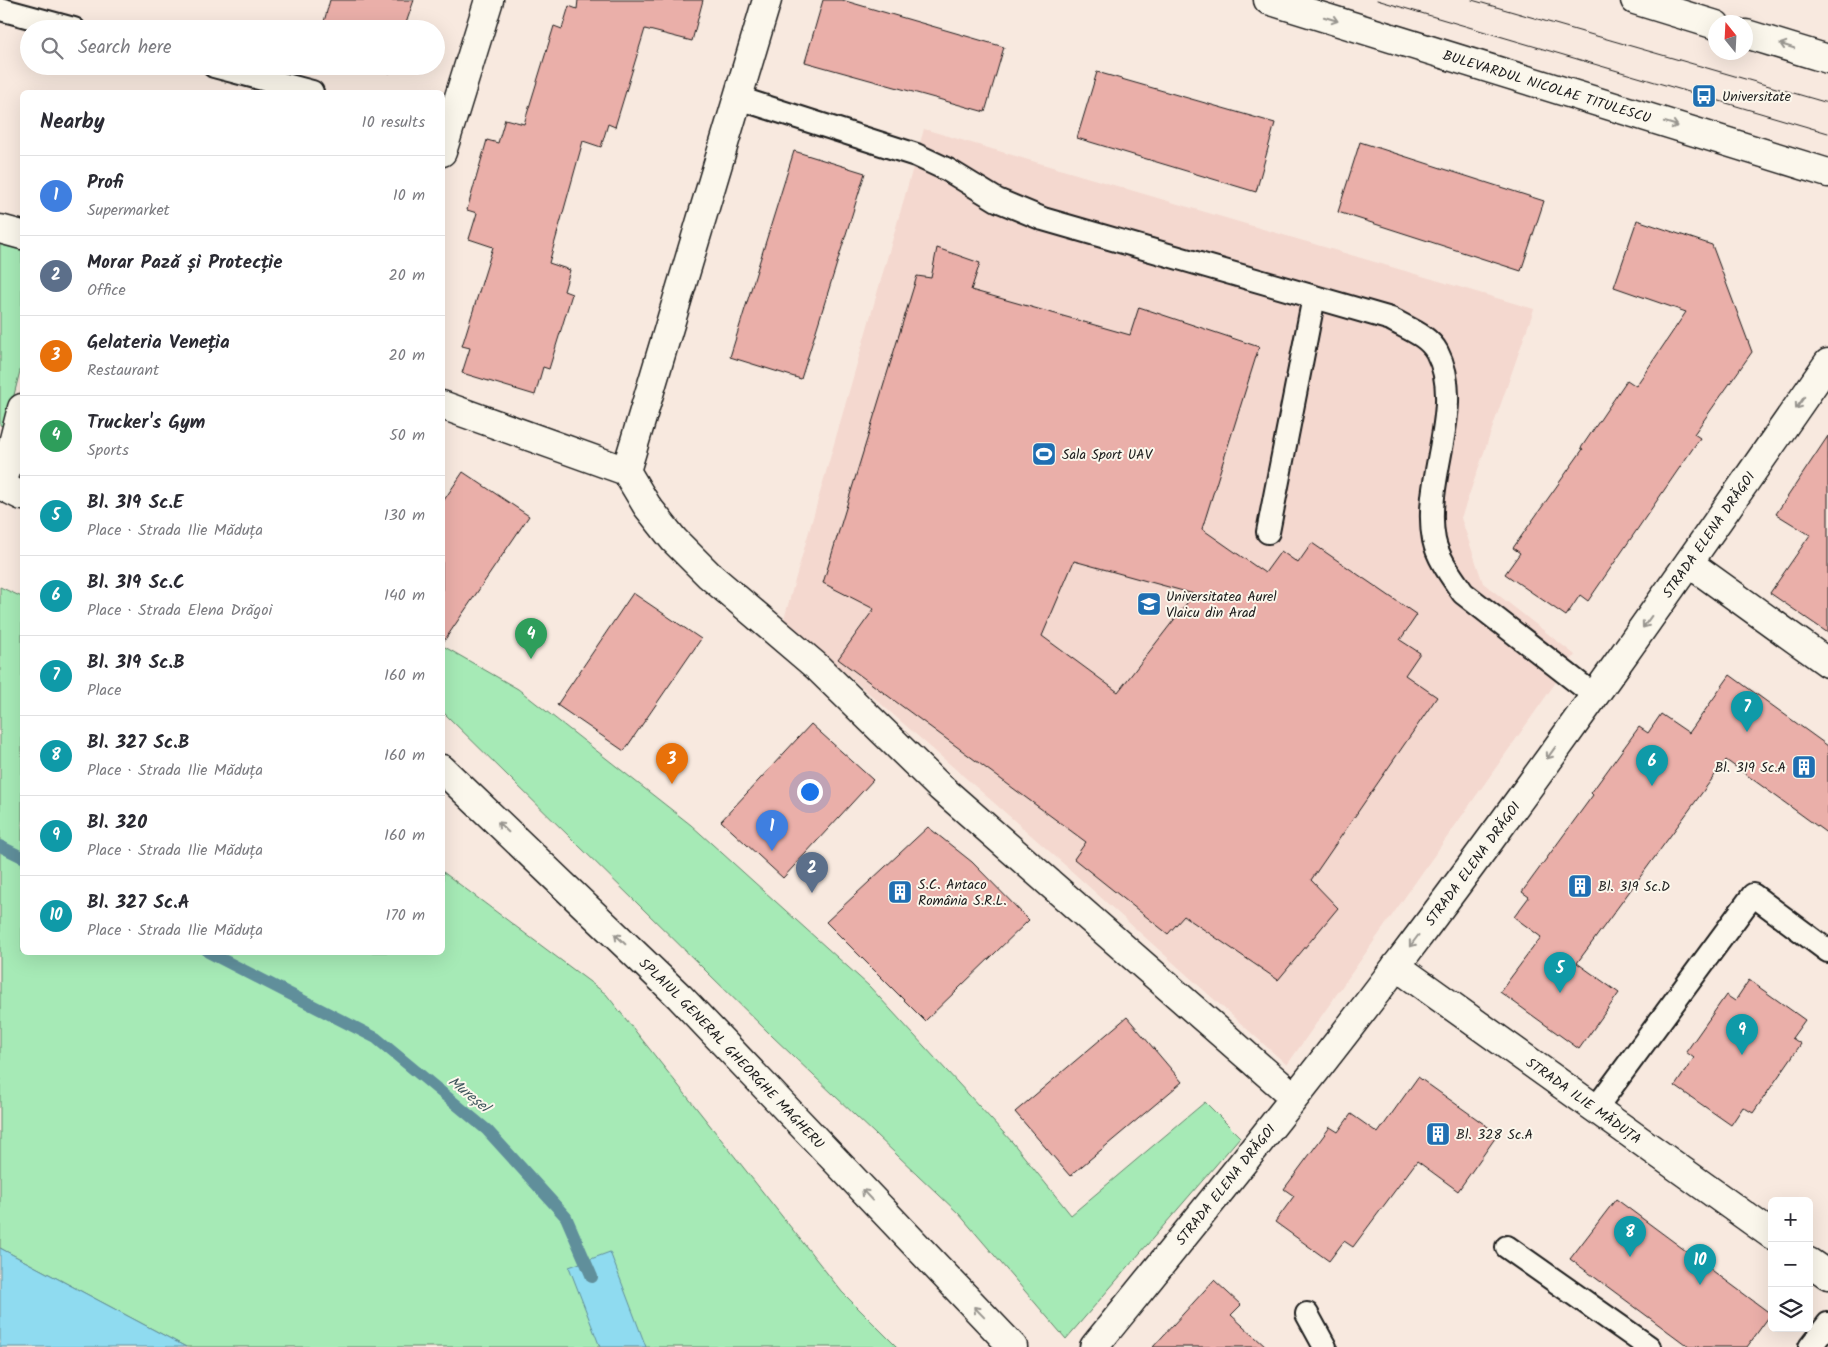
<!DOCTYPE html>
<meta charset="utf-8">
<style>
body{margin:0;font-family:Kalam,sans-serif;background:#f2f2f3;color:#2b2b33}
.controls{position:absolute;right:15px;bottom:15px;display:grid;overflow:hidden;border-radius:8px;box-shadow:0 5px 20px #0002}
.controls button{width:45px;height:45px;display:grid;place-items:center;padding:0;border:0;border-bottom:1px solid #e1e1e2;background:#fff;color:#2b2b33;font:25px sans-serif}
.compass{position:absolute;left:1708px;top:15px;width:45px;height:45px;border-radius:50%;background:#fff;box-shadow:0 5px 20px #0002;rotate:342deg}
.you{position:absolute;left:809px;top:791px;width:18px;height:18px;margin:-12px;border:4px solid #fff;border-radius:50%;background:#1a73e8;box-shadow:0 0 0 8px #1a73e833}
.badge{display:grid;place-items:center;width:32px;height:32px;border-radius:50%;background:#7c3aed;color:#fff;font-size:16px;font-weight:700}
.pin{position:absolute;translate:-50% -41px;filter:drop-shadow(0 1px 2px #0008)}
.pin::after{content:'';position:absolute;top:26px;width:18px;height:15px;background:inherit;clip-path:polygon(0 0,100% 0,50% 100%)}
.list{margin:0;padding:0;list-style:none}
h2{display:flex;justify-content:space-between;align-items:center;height:65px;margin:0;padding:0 20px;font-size:21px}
h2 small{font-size:16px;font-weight:400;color:#7c7c81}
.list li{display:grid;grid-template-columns:32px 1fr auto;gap:15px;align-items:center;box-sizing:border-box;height:80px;padding:0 20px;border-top:1px solid #e1e1e2}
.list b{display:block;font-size:19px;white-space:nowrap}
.list p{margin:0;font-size:16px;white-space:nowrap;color:#7c7c81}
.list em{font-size:16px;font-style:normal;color:#7c7c81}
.icon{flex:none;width:28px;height:28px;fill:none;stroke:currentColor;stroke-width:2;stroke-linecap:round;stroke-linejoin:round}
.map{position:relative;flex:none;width:1828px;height:1347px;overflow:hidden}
.search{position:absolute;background:#fff;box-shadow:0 5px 20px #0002;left:20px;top:20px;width:425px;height:55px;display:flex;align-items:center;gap:12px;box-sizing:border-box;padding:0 18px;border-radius:28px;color:#7c7c81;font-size:19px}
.panel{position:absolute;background:#fff;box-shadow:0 5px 20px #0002;left:20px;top:90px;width:425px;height:865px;border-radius:8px}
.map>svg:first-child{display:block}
.built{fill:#f4d8cf}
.green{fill:#a6eab6;stroke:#618369}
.water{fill:#8fdbf0;stroke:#618f9b}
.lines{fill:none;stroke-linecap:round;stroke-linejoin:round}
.stream{stroke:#618f9b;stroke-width:12}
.building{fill:#eaafa9;stroke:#1c1c1c;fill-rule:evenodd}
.service-casing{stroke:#1c1c1c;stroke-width:26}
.pedestrian-casing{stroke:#1c1c1c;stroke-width:31}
.minor-casing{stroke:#1c1c1c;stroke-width:31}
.secondary-casing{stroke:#1c1c1c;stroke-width:31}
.service{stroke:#fbf7ec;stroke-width:22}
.pedestrian{stroke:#fbf7ec;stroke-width:28}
.minor{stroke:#fbf7ec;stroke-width:28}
.secondary{stroke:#fbf7ec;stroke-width:28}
.tram{stroke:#1c1c1c;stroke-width:1}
.oneway{stroke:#97948e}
.labels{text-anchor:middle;stroke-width:4;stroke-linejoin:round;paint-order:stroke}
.street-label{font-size:14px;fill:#1c1c1c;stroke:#fbf7ec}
.poi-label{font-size:14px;fill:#1c1c1c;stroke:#fbf7ec;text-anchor:start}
.water-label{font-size:15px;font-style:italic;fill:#3e555c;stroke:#fbf7ec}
</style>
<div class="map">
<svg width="1828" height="1347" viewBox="0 0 1828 1347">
<rect width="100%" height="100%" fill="#f8e9df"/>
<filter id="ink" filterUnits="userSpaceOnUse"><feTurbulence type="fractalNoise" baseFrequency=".02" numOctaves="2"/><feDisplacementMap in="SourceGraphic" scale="10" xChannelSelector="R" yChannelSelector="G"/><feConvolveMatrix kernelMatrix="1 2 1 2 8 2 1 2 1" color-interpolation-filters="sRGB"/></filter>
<g filter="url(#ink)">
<path class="built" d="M924,129L1534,309L1461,518L1483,583L1575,655L1287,1065L1057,858L784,619Z"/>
<g class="green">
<path d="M0,240L22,246V363L6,427L0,425Z"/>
<path d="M0,587L22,597V952H442L443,872L606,994L842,1292L897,1347H186L0,1248Z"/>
<path d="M443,646L518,689L691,825L869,986L1013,1143L1071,1215L1205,1102L1240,1137L1066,1339L959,1214L772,1036L443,712Z"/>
</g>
<g class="water">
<path d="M0,1248L186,1347H0Z"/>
<path d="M610,1252L646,1347H600L569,1267Z"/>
</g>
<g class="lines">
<g class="stream">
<path d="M0,846L22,857"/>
<path d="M208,952L376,1038L487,1130L566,1217L592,1277"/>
</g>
</g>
<g class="building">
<path d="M330,0H414L404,29H322Z"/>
<path d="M578,0H703L692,41L645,29L615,127L608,124L601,147L583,141L549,263L570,270L564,291L572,294L549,369L543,367L535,395L462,373L470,348L462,346L493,247L469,239L477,213L467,210L487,140L498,143L505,119L524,124L554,26L562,29L569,6L577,9Z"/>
<path d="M823,0H842L1004,47L985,112L805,62Z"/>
<path d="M366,66H393L390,73Z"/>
<path d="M1097,72L1275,123L1256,192L1077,138Z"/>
<path d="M1360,142L1544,201L1521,271L1338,212Z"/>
<path d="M794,151L865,173L801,379L730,357Z"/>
<path d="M1637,220L1712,245L1752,352L1694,434L1700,438L1588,601L1580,595L1566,616L1505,574L1520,553L1513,548L1583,449L1581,448L1627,380L1636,386L1686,312L1614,287Z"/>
<path d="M937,248L980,263L971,290L1130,335L1139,307L1259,347L1202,529L1265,573L1281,551L1298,563L1312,543L1417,615L1400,640L1420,653L1405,675L1437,697L1311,880L1338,908L1278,980L1184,916L1168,934L1074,859L1086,842L838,659L874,609L823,583L917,276L931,278ZM1074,561L1194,594L1118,692L1042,636Z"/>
<path d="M1828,436V633L1770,593L1810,535L1776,514Z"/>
<path d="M463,472L529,516L442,644V503Z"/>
<path d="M633,593L701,639L624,751L557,705Z"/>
<path d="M1730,675L1828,746V834L1726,760L1577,963L1619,993L1579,1049L1500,992L1541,937L1514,917L1529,897L1522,892L1593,795L1591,793L1639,727L1648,733L1661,714L1689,733Z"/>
<path d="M811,724L873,780L783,878L721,821Z"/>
<path d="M928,827L972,862L1029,920L925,1021L826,922Z"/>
<path d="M1749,980L1805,1020L1792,1038L1801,1044L1753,1113L1743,1107L1731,1125L1675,1086L1694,1058L1686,1052L1726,995L1735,1001Z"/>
<path d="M1127,1017L1182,1082L1070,1176L1015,1112Z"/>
<path d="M1418,1077L1498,1134L1458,1191L1417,1161L1353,1247L1344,1241L1329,1261L1275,1222L1294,1196L1284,1189L1330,1127L1338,1132L1351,1114L1378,1133Z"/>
<path d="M1616,1199L1771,1314L1747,1347H1689L1570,1259Z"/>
<path d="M1214,1280L1241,1305L1231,1315L1266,1347H1153Z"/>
</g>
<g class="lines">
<defs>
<g id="service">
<path d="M0,9L74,29"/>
<path d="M214,66L312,92"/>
<path d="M738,98L916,155L948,170L997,200L1043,219L1391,319C1406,328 1428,335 1437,352C1466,407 1422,479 1434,540C1438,559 1452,577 1463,593L1594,695"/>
<path d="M1268,532L1314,297"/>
<path d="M1596,1108L1753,895L1828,951"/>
<path d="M1507,1247L1649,1347"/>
<path d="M1307,1314L1325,1347"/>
<path d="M1810,1347L1828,1324"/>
</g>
<g id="pedestrian">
<path d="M0,229L22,235"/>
<path d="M2,486L22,408"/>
</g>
<g id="minor">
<path d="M442,152L489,0"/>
<path d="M442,405L626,471L647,506L674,540L709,575L816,666L940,787L1294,1097"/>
<path d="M626,471L767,0"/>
<path d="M0,485L22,496"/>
<path d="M1689,563L1828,663"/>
<path id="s1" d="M442,769L680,997L1013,1347"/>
<path id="s2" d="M1396,966L1772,1235"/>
<path d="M1809,1262L1828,1275"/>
<path id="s3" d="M1094,1347C1196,1221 1299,1095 1397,965C1546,768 1687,566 1828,363"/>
</g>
<g id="secondary">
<path id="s4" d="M1268,0L1828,173"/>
<path d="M1635,0L1716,25"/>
<path d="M1746,34L1828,59"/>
</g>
</defs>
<use href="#service" class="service-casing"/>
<use href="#pedestrian" class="pedestrian-casing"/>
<use href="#minor" class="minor-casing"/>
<use href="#secondary" class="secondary-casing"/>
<use href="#service" class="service"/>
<use href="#pedestrian" class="pedestrian"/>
<use href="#minor" class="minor"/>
<use href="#secondary" class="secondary"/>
<g class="tram">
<path d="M1377,0L1828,133"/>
<path d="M1472,0L1828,103"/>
</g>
</g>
<defs><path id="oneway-shaft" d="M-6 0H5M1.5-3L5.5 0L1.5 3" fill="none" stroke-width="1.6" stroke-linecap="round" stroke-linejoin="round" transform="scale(1.25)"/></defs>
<g class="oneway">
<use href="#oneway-shaft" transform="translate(1331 19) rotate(17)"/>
<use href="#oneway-shaft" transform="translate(1787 46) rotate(-163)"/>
<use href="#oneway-shaft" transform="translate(1671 124) rotate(17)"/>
<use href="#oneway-shaft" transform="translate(1800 403) rotate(125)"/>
<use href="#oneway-shaft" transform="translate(1647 622) rotate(126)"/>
<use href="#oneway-shaft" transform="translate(1551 753) rotate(126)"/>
<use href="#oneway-shaft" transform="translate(503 827) rotate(-136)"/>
<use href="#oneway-shaft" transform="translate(620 939) rotate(-136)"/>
<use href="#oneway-shaft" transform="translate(1414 941) rotate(127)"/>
<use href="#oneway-shaft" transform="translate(867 1195) rotate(-133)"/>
<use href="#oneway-shaft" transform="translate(979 1312) rotate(-134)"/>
</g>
</g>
<defs>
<symbol id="bus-square" viewBox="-11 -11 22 22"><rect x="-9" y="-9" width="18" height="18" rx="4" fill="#1f6fb2" stroke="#fbf7ec"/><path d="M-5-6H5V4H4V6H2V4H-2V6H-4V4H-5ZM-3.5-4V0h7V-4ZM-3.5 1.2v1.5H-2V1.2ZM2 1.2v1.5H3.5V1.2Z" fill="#fff"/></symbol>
<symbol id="stadium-square" viewBox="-11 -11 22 22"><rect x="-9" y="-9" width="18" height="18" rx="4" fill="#1f6fb2" stroke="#fbf7ec"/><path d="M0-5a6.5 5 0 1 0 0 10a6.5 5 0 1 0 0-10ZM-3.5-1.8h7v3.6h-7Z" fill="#fff"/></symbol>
<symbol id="university-square" viewBox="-11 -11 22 22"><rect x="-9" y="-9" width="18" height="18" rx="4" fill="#1f6fb2" stroke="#fbf7ec"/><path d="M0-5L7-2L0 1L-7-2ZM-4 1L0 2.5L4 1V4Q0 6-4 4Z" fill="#fff"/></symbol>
<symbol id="building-square" viewBox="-11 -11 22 22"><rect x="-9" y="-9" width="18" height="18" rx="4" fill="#1f6fb2" stroke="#fbf7ec"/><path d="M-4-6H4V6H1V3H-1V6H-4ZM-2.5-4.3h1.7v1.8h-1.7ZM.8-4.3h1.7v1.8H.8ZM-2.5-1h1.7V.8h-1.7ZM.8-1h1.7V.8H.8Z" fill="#fff"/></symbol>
</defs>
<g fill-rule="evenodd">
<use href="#bus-square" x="1690" y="82" width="28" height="28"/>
<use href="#stadium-square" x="1030" y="440" width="28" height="28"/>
<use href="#university-square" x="1135" y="590" width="28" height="28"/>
<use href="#building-square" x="1790" y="753" width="28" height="28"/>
<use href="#building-square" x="1566" y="872" width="28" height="28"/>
<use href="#building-square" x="886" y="878" width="28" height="28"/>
<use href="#building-square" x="1424" y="1120" width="28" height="28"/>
</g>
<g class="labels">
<g class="street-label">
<text dy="5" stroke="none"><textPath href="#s4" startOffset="292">BULEVARDUL NICOLAE TITULESCU</textPath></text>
<text dy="5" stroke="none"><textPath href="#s3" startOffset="1019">STRADA ELENA DRĂGOI</textPath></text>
<text dy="5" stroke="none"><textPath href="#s3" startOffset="614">STRADA ELENA DRĂGOI</textPath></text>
<text dy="5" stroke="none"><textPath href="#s1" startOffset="406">SPLAIUL GENERAL GHEORGHE MAGHERU</textPath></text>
<text dy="5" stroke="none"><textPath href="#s2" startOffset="231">STRADA ILIE MĂDUȚA</textPath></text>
<text dy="5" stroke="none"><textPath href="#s3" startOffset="209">STRADA ELENA DRĂGOI</textPath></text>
</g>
<g class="poi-label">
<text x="1722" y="101">Universitate</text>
<text x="1062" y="459">Sala Sport UAV</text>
<text x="1166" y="601">Universitatea Aurel<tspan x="1166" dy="16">Vlaicu din Arad</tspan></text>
<text x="1786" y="772" text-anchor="end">Bl. 319 Sc.A</text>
<text x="918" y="889">S.C. Antaco<tspan x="918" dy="16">România S.R.L.</tspan></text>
<text x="1598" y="891">Bl. 319 Sc.D</text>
<text x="1456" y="1139">Bl. 328 Sc.A</text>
</g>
<g class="water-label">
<text transform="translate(469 1094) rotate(39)" y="5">Mureșel</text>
</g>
</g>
</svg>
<div class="controls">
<button>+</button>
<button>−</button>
<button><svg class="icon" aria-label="layers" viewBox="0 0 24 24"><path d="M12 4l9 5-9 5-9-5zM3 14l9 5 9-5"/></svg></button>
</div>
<svg class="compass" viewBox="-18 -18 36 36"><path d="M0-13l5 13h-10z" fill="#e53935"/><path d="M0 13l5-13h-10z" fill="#7c7c81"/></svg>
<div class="you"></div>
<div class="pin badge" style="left:772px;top:851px;background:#3f7fe0">1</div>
<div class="pin badge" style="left:812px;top:893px;background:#5c6f8a">2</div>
<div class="pin badge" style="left:672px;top:784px;background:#e8710a">3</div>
<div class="pin badge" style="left:531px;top:659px;background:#2e9e5b">4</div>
<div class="pin badge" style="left:1560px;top:993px;background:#0f9aa8">5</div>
<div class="pin badge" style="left:1652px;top:786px;background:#0f9aa8">6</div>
<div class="pin badge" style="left:1747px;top:732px;background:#0f9aa8">7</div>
<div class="pin badge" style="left:1630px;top:1257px;background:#0f9aa8">8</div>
<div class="pin badge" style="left:1742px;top:1055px;background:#0f9aa8">9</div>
<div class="pin badge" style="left:1700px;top:1285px;background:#0f9aa8">10</div>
<div class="search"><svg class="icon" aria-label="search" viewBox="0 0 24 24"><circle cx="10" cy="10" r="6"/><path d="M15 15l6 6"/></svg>Search here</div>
<section class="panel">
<h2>Nearby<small>10 results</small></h2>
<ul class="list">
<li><span class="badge" style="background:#3f7fe0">1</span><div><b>Profi</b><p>Supermarket</p></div><em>10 m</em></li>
<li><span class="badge" style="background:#5c6f8a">2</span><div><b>Morar Pază și Protecție</b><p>Office</p></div><em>20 m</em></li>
<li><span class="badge" style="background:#e8710a">3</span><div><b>Gelateria Veneția</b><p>Restaurant</p></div><em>20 m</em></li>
<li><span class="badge" style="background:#2e9e5b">4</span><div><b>Trucker's Gym</b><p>Sports</p></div><em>50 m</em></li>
<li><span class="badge" style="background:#0f9aa8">5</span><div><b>Bl. 319 Sc.E</b><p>Place · Strada Ilie Măduța</p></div><em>130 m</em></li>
<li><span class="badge" style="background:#0f9aa8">6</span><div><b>Bl. 319 Sc.C</b><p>Place · Strada Elena Drăgoi</p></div><em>140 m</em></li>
<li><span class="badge" style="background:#0f9aa8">7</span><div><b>Bl. 319 Sc.B</b><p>Place</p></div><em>160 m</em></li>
<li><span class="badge" style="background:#0f9aa8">8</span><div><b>Bl. 327 Sc.B</b><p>Place · Strada Ilie Măduța</p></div><em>160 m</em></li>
<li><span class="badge" style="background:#0f9aa8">9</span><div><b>Bl. 320</b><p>Place · Strada Ilie Măduța</p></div><em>160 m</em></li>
<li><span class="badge" style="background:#0f9aa8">10</span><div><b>Bl. 327 Sc.A</b><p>Place · Strada Ilie Măduța</p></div><em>170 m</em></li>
</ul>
</section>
</div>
